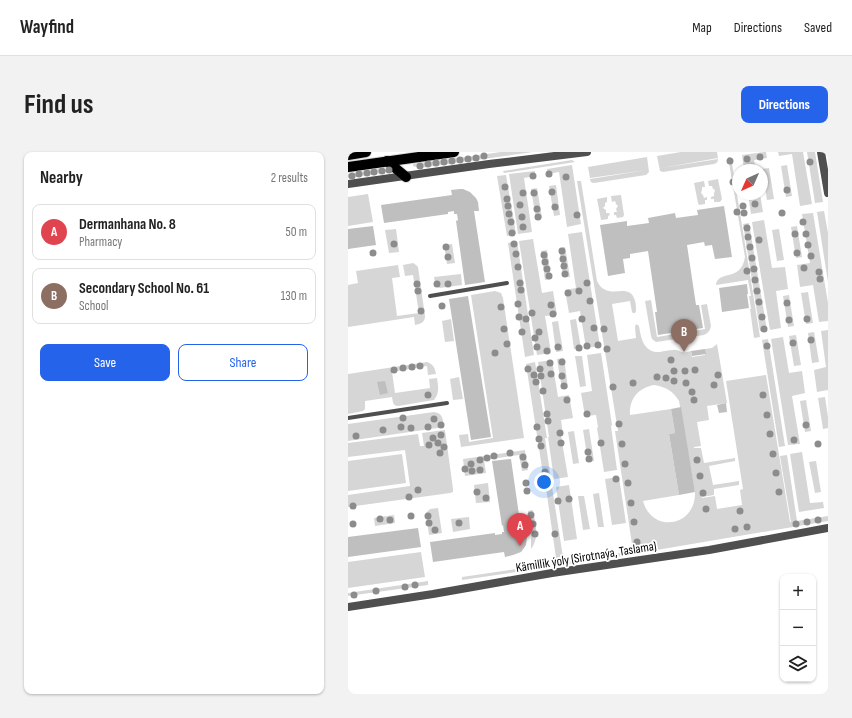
<!DOCTYPE html>
<meta charset="utf-8">
<style>
body{margin:0;font-family:"Sofia Sans Condensed",sans-serif;background:#f2f2f2;color:#222}
.controls{position:absolute;right:12px;bottom:12px;display:grid;overflow:hidden;border-radius:8px;box-shadow:0 1px 3px #0004}
.controls button{width:36px;height:36px;display:grid;place-items:center;padding:0;border:0;border-bottom:1px solid #e0e0e0;background:#fff;color:#222;font:20px sans-serif}
.compass{position:absolute;left:384px;top:12px;width:36px;height:36px;border-radius:50%;background:#fff;box-shadow:0 1px 3px #0004;rotate:225deg}
.you{position:absolute;left:196px;top:330px;width:14px;height:14px;margin:-10px;border:3px solid #fff;border-radius:50%;background:#1a73e8;box-shadow:0 0 0 6px #1a73e833}
.badge{display:grid;place-items:center;width:26px;height:26px;border-radius:50%;background:#2563eb;color:#fff;font-size:13px;font-weight:700}
.pin{position:absolute;translate:-50% -33px;filter:drop-shadow(0 1px 2px #0008)}
.pin::after{content:'';position:absolute;top:21px;width:14px;height:12px;background:inherit;clip-path:polygon(0 0,100% 0,50% 100%)}
.list{margin:0;padding:0;list-style:none}
h2{display:flex;justify-content:space-between;align-items:center;height:52px;margin:0;padding:0 16px;font-size:17px}
h2 small{font-size:13px;font-weight:400;color:#767676}
.list li{display:grid;grid-template-columns:26px 1fr auto;gap:12px;align-items:center;box-sizing:border-box;height:56px;margin:0 8px 8px;padding:0 8px;border:1px solid #e0e0e0;border-radius:8px}
.list b{display:block;font-size:15px;white-space:nowrap}
.list p{margin:0;font-size:13px;white-space:nowrap;color:#767676}
.list em{font-size:13px;font-style:normal;color:#767676}
.actions{display:flex;gap:8px;padding:12px 16px}
.actions a{flex:1;padding:9px 0;border:1px solid #2563eb;border-radius:8px;text-align:center;font-size:14px;color:#2563eb}
.actions .main{background:#2563eb;color:#fff}
.icon{flex:none;width:22px;height:22px;fill:none;stroke:currentColor;stroke-width:2;stroke-linecap:round;stroke-linejoin:round}
.map{position:relative;flex:none;width:480px;height:542px;overflow:hidden;border-radius:8px}
header{display:flex;align-items:center;gap:24px;box-sizing:border-box;height:56px;padding:0 20px;background:#fff;border-bottom:1px solid #e0e0e0}
header strong{font-size:19px}
nav{display:flex;gap:22px;margin-inline-start:auto;font-size:14px}
.intro{display:flex;align-items:center;justify-content:space-between;box-sizing:border-box;height:96px;padding:0 24px}
h1{margin:0;font-size:28px}
.button{padding:10px 18px;border-radius:8px;background:#2563eb;color:#fff;font-size:14px;font-weight:700}
main{display:flex;gap:24px;padding:0 24px}
aside{flex:1;background:#fff;border-radius:8px;box-shadow:0 1px 3px #0004}
.map>svg:first-child{display:block}
.green{fill:#d6d6d6;fill-rule:evenodd}
.building{fill:#bfbfbf}
.lines{fill:none;stroke-linecap:round;stroke-linejoin:round}
.primary-casing{stroke:#dbdbdb;stroke-width:12}
.service{stroke:#4f4f4f;stroke-width:4}
.minor{stroke:#4f4f4f;stroke-width:8}
.primary{stroke:#000;stroke-width:10}
.tree{fill:#8c8c8c}
.labels{text-anchor:middle;stroke-width:3.5;stroke-linejoin:round;paint-order:stroke}
.street-label{font-size:13px;fill:#000;stroke:#fff}
</style>
<header>
<strong>Wayfind</strong>
<nav><a>Map</a><a>Directions</a><a>Saved</a></nav>
</header>
<div class="intro"><h1>Find us</h1><a class="button">Directions</a></div>
<main>
<aside>
<h2>Nearby<small>2 results</small></h2>
<ul class="list">
<li><span class="badge" style="background:#e0444e">A</span><div><b>Dermanhana No. 8</b><p>Pharmacy</p></div><em>50 m</em></li>
<li><span class="badge" style="background:#8d6e63">B</span><div><b>Secondary School No. 61</b><p>School</p></div><em>130 m</em></li>
</ul>
<div class="actions"><a class="main">Save</a><a>Share</a></div>
</aside>
<div class="map">
<svg width="480" height="542" viewBox="0 0 480 542">
<rect width="100%" height="100%" fill="#fff"/>
<g class="green">
<path d="M153,0H185L72,16L65,14V12Z"/>
<path d="M333,0H369L370,6L313,16L370,7C370,10 369,11 366,12L315,20L312,19L309,4Z"/>
<path d="M416,0H418L419,6L406,8L408,18H396L394,3Z"/>
<path d="M430,0H455L464,52L452,54L444,2L431,4Z"/>
<path d="M459,0H467L475,50L467,51Z"/>
<path d="M299,5L301,20L298,23L246,31C244,31 242,30 242,27L299,18L242,26L240,15Z"/>
<path d="M380,5H383L412,185L406,186L402,157H403L401,144H403L400,128L368,133C370,117 393,131 397,105Z"/>
<path d="M224,8L227,10L156,21L155,19Z"/>
<path d="M224,13L233,72L219,75L211,20L199,22V17Z"/>
<path d="M439,13L444,44L438,45L433,14Z"/>
<path d="M421,16L426,47L419,48L414,17Z"/>
<path d="M31,17H36L42,19L39,20L0,26V22Z"/>
<path d="M187,19V24L176,26L184,80L170,82L161,22Z"/>
<path d="M158,23L168,82L159,84L149,24Z"/>
<path d="M370,27L374,47L372,50H366V47H363V45L366,44V41L367,38L365,37L364,34H361L360,29Z"/>
<path d="M229,29H233L249,129C259,150 279,130 286,146C288,150 288,155 288,159L287,161H285L284,160L282,149L264,152L270,189L288,186L287,175L288,172L291,174C293,187 296,201 312,200C316,199 321,198 325,198C328,197 330,199 334,200C337,201 340,200 343,199L344,205L357,203V197L364,196L369,192L379,251L359,254L361,268L349,270L353,294L346,295V296H353L356,311L387,306V309L361,314L365,333L391,329V333L366,337V343L354,345V346L367,344L369,357L394,353L392,338L395,337L378,229L418,223L442,370H443L432,304L439,303L449,369L480,364V369L285,402L275,404L221,412V409L285,399L267,279H270ZM306,233C318,235 325,239 331,249L347,340C348,375 304,382 295,349L331,343L321,282L327,281L323,257L282,263C281,247 290,236 306,233Z"/>
<path d="M356,29L357,35H354V38L353,41L355,43L356,46L359,45V48H357V52L351,53L350,51L346,31Z"/>
<path d="M208,33L212,63L206,64L201,34Z"/>
<path d="M189,36L194,66L188,67L183,37Z"/>
<path d="M20,42L25,70L0,74V45Z"/>
<path d="M400,42H412L415,60L403,62Z"/>
<path d="M273,43L276,63L275,65L269,66L268,63H266V60H269L268,57L270,54L268,52L267,49L264,50L263,44Z"/>
<path d="M259,45V50L257,51V54L255,56L258,58V61H261L262,63L260,64V67L253,68L249,47Z"/>
<path d="M476,59L480,81V130L469,60Z"/>
<path d="M465,61L480,151V169L471,170L465,133L452,135L449,113L462,111L454,62Z"/>
<path d="M416,68L424,116L437,115L440,137L428,139L433,176L422,178L404,70Z"/>
<path d="M401,71L419,178L412,179L395,72Z"/>
<path d="M449,74L454,105L448,106L443,75Z"/>
<path d="M48,77L51,100L41,101L37,78Z"/>
<path d="M431,77L436,108L429,109L424,78Z"/>
<path d="M234,80L252,194L238,196L232,159L221,161L217,138L228,136L220,82Z"/>
<path d="M185,87L194,141L205,139L209,163L197,164L203,201L189,203L171,89Z"/>
<path d="M169,89L186,203L177,205L160,91Z"/>
<path d="M104,92L107,111L99,112L96,93Z"/>
<path d="M217,95L222,125H215L211,96Z"/>
<path d="M199,98L203,127L197,128L193,99Z"/>
<path d="M65,111L68,113L70,115L77,164C77,170 73,172 67,173L66,165L0,175V133L10,131L8,119L50,113L52,125L44,126L49,164L71,161L65,123L57,124L55,113Z"/>
<path d="M113,122L114,133L92,136C86,134 87,130 86,125Z"/>
<path d="M147,139L153,141L155,146L176,286L113,295L111,283L120,282L121,290L145,286L123,143Z"/>
<path d="M460,140L465,171L458,172L453,141Z"/>
<path d="M441,143L446,174L440,175L435,144Z"/>
<path d="M303,148L309,185L357,177L353,153L359,152L363,174C362,179 360,181 356,183L308,190L304,187L303,184L297,149Z"/>
<path d="M103,167L106,189L97,190L94,169Z"/>
<path d="M228,167L233,196L226,197L222,168Z"/>
<path d="M210,169L215,199L208,200L204,170Z"/>
<path d="M480,178V238L469,240L466,218L478,215L473,179Z"/>
<path d="M466,180L471,210L464,211L460,181Z"/>
<path d="M448,183L453,213L446,214L441,184Z"/>
<path d="M435,185L441,221L454,219L457,241L444,244L452,292L440,293L423,187Z"/>
<path d="M420,187L437,294L431,295L414,188Z"/>
<path d="M253,201L264,273L263,274L269,318L256,320L249,276L250,275L248,263L237,264L233,241L244,239L239,203Z"/>
<path d="M227,204H234L238,234L232,235Z"/>
<path d="M216,206L220,236L214,237L209,207Z"/>
<path d="M204,208L210,245L221,243L225,266L213,268L215,283L213,284L220,325L206,327L200,285H201L190,210Z"/>
<path d="M79,210C85,212 87,216 88,222L80,223L79,214L44,220L47,241L82,236L81,227L89,226C90,234 92,241 86,248L50,254C45,254 45,250 44,245L17,249V257L15,259L0,262V222Z"/>
<path d="M187,210L199,286H197L203,328L196,329L178,212Z"/>
<path d="M111,225L115,247L105,248L102,227Z"/>
<path d="M477,245L480,265V276L475,277L470,246Z"/>
<path d="M458,248L463,279L457,280L452,249Z"/>
<path d="M86,260C95,261 95,268 96,275L0,289V272Z"/>
<path d="M241,277L246,309L240,310L235,278Z"/>
<path d="M97,278L105,337V340L102,341L0,355V343L62,334L57,298L0,305V291L70,282L72,294H76L74,281Z"/>
<path d="M226,279L231,311L225,312L220,280Z"/>
<path d="M177,298L180,318L174,319L171,303L136,308L138,321L117,324L115,307Z"/>
<path d="M454,300L462,351L475,350L476,356L451,360L442,302Z"/>
<path d="M54,302L58,331L0,339V309Z"/>
<path d="M468,309L473,340L467,341L461,310Z"/>
<path d="M271,325L278,371L264,373L257,327Z"/>
<path d="M140,331L142,350L128,351L126,333Z"/>
<path d="M221,333L229,387L216,389L208,335Z"/>
<path d="M204,335L215,405L208,406L198,336Z"/>
<path d="M251,341L256,375H250L245,342Z"/>
<path d="M230,344H236L242,377L235,378Z"/>
<path d="M90,356L94,381L81,383L78,361L82,357Z"/>
<path d="M185,358C187,372 192,386 183,397V385L180,359Z"/>
<path d="M46,363L47,371L27,374L26,366Z"/>
<path d="M121,365L122,377L105,380L103,367Z"/>
<path d="M73,400L77,425L0,436V410Z"/>
<path d="M175,416V419L114,428V425Z"/>
<path d="M80,429V433L0,444V441Z"/>
</g>
<g class="building">
<path d="M112,37H115L122,40L128,46L130,50L131,59H126L137,130L117,133L108,69L110,68L109,62H106V59L100,60V62L36,71L33,53L104,43L103,38Z"/>
<path d="M376,54L384,105L367,107L364,93L357,94L356,90L339,93L348,153H351L355,176L310,183L307,160H309L300,99L282,102V106L275,107L277,121L260,124L252,73L279,69V74L301,71L300,66L327,61L328,66L350,63L349,58Z"/>
<path d="M25,74L28,93L0,97V77Z"/>
<path d="M399,132L400,142H399L401,156L374,160L371,136Z"/>
<path d="M120,144L143,285L123,288L101,147Z"/>
<path d="M357,197L358,202L344,204L343,199Z"/>
<path d="M37,229L40,241L32,243L29,230Z"/>
<path d="M378,251L379,260L371,261L369,253Z"/>
<path d="M333,255L347,340L331,343L321,282L327,281L323,257Z"/>
<path d="M163,307L173,377H177L179,385L178,393L176,396L173,400L165,403L157,405L156,400L85,410L82,390L147,381V383L154,382V380H156L155,373L154,374L144,309Z"/>
<path d="M70,376L73,395L0,405V385Z"/>
</g>
<g class="lines">
<defs>
<g id="primary">
<path d="M0,3L18,0"/>
<path d="M39,9L58,25"/>
<path d="M0,15L106,0"/>
</g>
</defs>
<use href="#primary" class="primary-casing"/>
<g class="service">
<path d="M82,144L159,131"/>
<path d="M0,266L99,251"/>
</g>
<g class="minor">
<path d="M473,0L480,41"/>
<path d="M0,32L141,12L239,0"/>
<path d="M0,455L85,442L204,421L361,398L480,376"/>
</g>
<use href="#primary" class="primary"/>
</g>
<g class="tree">
<circle cx="136" cy="4" r="3.5"/>
<circle cx="412" cy="5" r="3.5"/>
<circle cx="128" cy="6" r="3.5"/>
<circle cx="120" cy="7" r="3.5"/>
<circle cx="399" cy="7" r="3.5"/>
<circle cx="112" cy="8" r="3.5"/>
<circle cx="104" cy="9" r="3.5"/>
<circle cx="382" cy="9" r="3.5"/>
<circle cx="96" cy="10" r="3.5"/>
<circle cx="462" cy="10" r="3.5"/>
<circle cx="88" cy="11" r="3.5"/>
<circle cx="80" cy="12" r="3.5"/>
<circle cx="72" cy="14" r="3.5"/>
<circle cx="41" cy="18" r="3.5"/>
<circle cx="34" cy="19" r="3.5"/>
<circle cx="26" cy="20" r="3.5"/>
<circle cx="19" cy="21" r="3.5"/>
<circle cx="11" cy="22" r="3.5"/>
<circle cx="201" cy="22" r="3.5"/>
<circle cx="4" cy="24" r="3.5"/>
<circle cx="185" cy="24" r="3.5"/>
<circle cx="218" cy="25" r="3.5"/>
<circle cx="385" cy="30" r="3.5"/>
<circle cx="157" cy="35" r="3.5"/>
<circle cx="439" cy="38" r="3.5"/>
<circle cx="204" cy="40" r="3.5"/>
<circle cx="175" cy="41" r="3.5"/>
<circle cx="186" cy="41" r="3.5"/>
<circle cx="159" cy="47" r="3.5"/>
<circle cx="407" cy="52" r="3.5"/>
<circle cx="172" cy="53" r="3.5"/>
<circle cx="160" cy="54" r="3.5"/>
<circle cx="395" cy="54" r="3.5"/>
<circle cx="207" cy="55" r="3.5"/>
<circle cx="189" cy="57" r="3.5"/>
<circle cx="389" cy="60" r="3.5"/>
<circle cx="396" cy="61" r="3.5"/>
<circle cx="434" cy="61" r="3.5"/>
<circle cx="161" cy="62" r="3.5"/>
<circle cx="229" cy="63" r="3.5"/>
<circle cx="174" cy="65" r="3.5"/>
<circle cx="190" cy="65" r="3.5"/>
<circle cx="163" cy="70" r="3.5"/>
<circle cx="455" cy="70" r="3.5"/>
<circle cx="175" cy="75" r="3.5"/>
<circle cx="399" cy="76" r="3.5"/>
<circle cx="164" cy="81" r="3.5"/>
<circle cx="447" cy="82" r="3.5"/>
<circle cx="458" cy="82" r="3.5"/>
<circle cx="400" cy="85" r="3.5"/>
<circle cx="411" cy="88" r="3.5"/>
<circle cx="46" cy="92" r="3.5"/>
<circle cx="166" cy="92" r="3.5"/>
<circle cx="460" cy="93" r="3.5"/>
<circle cx="98" cy="95" r="3.5"/>
<circle cx="402" cy="95" r="3.5"/>
<circle cx="214" cy="99" r="3.5"/>
<circle cx="25" cy="101" r="3.5"/>
<circle cx="449" cy="101" r="3.5"/>
<circle cx="168" cy="102" r="3.5"/>
<circle cx="196" cy="103" r="3.5"/>
<circle cx="463" cy="104" r="3.5"/>
<circle cx="100" cy="105" r="3.5"/>
<circle cx="404" cy="106" r="3.5"/>
<circle cx="215" cy="107" r="3.5"/>
<circle cx="197" cy="110" r="3.5"/>
<circle cx="216" cy="114" r="3.5"/>
<circle cx="170" cy="115" r="3.5"/>
<circle cx="456" cy="116" r="3.5"/>
<circle cx="199" cy="117" r="3.5"/>
<circle cx="406" cy="117" r="3.5"/>
<circle cx="399" cy="119" r="3.5"/>
<circle cx="471" cy="120" r="3.5"/>
<circle cx="217" cy="122" r="3.5"/>
<circle cx="201" cy="124" r="3.5"/>
<circle cx="472" cy="127" r="3.5"/>
<circle cx="407" cy="128" r="3.5"/>
<circle cx="172" cy="131" r="3.5"/>
<circle cx="239" cy="131" r="3.5"/>
<circle cx="69" cy="132" r="3.5"/>
<circle cx="89" cy="132" r="3.5"/>
<circle cx="100" cy="132" r="3.5"/>
<circle cx="173" cy="138" r="3.5"/>
<circle cx="70" cy="139" r="3.5"/>
<circle cx="231" cy="139" r="3.5"/>
<circle cx="409" cy="139" r="3.5"/>
<circle cx="220" cy="141" r="3.5"/>
<circle cx="242" cy="149" r="3.5"/>
<circle cx="411" cy="150" r="3.5"/>
<circle cx="439" cy="151" r="3.5"/>
<circle cx="170" cy="152" r="3.5"/>
<circle cx="203" cy="153" r="3.5"/>
<circle cx="94" cy="154" r="3.5"/>
<circle cx="153" cy="155" r="3.5"/>
<circle cx="73" cy="159" r="3.5"/>
<circle cx="184" cy="161" r="3.5"/>
<circle cx="205" cy="162" r="3.5"/>
<circle cx="171" cy="165" r="3.5"/>
<circle cx="414" cy="165" r="3.5"/>
<circle cx="178" cy="167" r="3.5"/>
<circle cx="234" cy="167" r="3.5"/>
<circle cx="459" cy="167" r="3.5"/>
<circle cx="441" cy="168" r="3.5"/>
<circle cx="246" cy="176" r="3.5"/>
<circle cx="156" cy="177" r="3.5"/>
<circle cx="256" cy="177" r="3.5"/>
<circle cx="416" cy="177" r="3.5"/>
<circle cx="174" cy="180" r="3.5"/>
<circle cx="191" cy="180" r="3.5"/>
<circle cx="187" cy="186" r="3.5"/>
<circle cx="463" cy="188" r="3.5"/>
<circle cx="445" cy="191" r="3.5"/>
<circle cx="159" cy="192" r="3.5"/>
<circle cx="250" cy="193" r="3.5"/>
<circle cx="239" cy="194" r="3.5"/>
<circle cx="419" cy="194" r="3.5"/>
<circle cx="189" cy="195" r="3.5"/>
<circle cx="210" cy="195" r="3.5"/>
<circle cx="231" cy="196" r="3.5"/>
<circle cx="259" cy="197" r="3.5"/>
<circle cx="199" cy="199" r="3.5"/>
<circle cx="147" cy="201" r="3.5"/>
<circle cx="323" cy="208" r="3.5"/>
<circle cx="214" cy="210" r="3.5"/>
<circle cx="202" cy="211" r="3.5"/>
<circle cx="72" cy="214" r="3.5"/>
<circle cx="64" cy="215" r="3.5"/>
<circle cx="55" cy="216" r="3.5"/>
<circle cx="180" cy="217" r="3.5"/>
<circle cx="192" cy="217" r="3.5"/>
<circle cx="46" cy="218" r="3.5"/>
<circle cx="347" cy="218" r="3.5"/>
<circle cx="326" cy="219" r="3.5"/>
<circle cx="337" cy="219" r="3.5"/>
<circle cx="203" cy="222" r="3.5"/>
<circle cx="186" cy="223" r="3.5"/>
<circle cx="370" cy="223" r="3.5"/>
<circle cx="193" cy="224" r="3.5"/>
<circle cx="214" cy="224" r="3.5"/>
<circle cx="309" cy="225" r="3.5"/>
<circle cx="318" cy="226" r="3.5"/>
<circle cx="326" cy="229" r="3.5"/>
<circle cx="188" cy="230" r="3.5"/>
<circle cx="285" cy="231" r="3.5"/>
<circle cx="338" cy="231" r="3.5"/>
<circle cx="366" cy="233" r="3.5"/>
<circle cx="216" cy="234" r="3.5"/>
<circle cx="265" cy="235" r="3.5"/>
<circle cx="195" cy="239" r="3.5"/>
<circle cx="344" cy="240" r="3.5"/>
<circle cx="80" cy="243" r="3.5"/>
<circle cx="415" cy="243" r="3.5"/>
<circle cx="219" cy="248" r="3.5"/>
<circle cx="346" cy="248" r="3.5"/>
<circle cx="199" cy="262" r="3.5"/>
<circle cx="239" cy="262" r="3.5"/>
<circle cx="419" cy="263" r="3.5"/>
<circle cx="55" cy="266" r="3.5"/>
<circle cx="86" cy="267" r="3.5"/>
<circle cx="200" cy="269" r="3.5"/>
<circle cx="271" cy="272" r="3.5"/>
<circle cx="93" cy="273" r="3.5"/>
<circle cx="458" cy="273" r="3.5"/>
<circle cx="53" cy="275" r="3.5"/>
<circle cx="80" cy="275" r="3.5"/>
<circle cx="189" cy="275" r="3.5"/>
<circle cx="63" cy="276" r="3.5"/>
<circle cx="35" cy="278" r="3.5"/>
<circle cx="212" cy="281" r="3.5"/>
<circle cx="422" cy="282" r="3.5"/>
<circle cx="93" cy="283" r="3.5"/>
<circle cx="8" cy="284" r="3.5"/>
<circle cx="85" cy="286" r="3.5"/>
<circle cx="191" cy="287" r="3.5"/>
<circle cx="446" cy="288" r="3.5"/>
<circle cx="90" cy="291" r="3.5"/>
<circle cx="213" cy="291" r="3.5"/>
<circle cx="253" cy="291" r="3.5"/>
<circle cx="274" cy="292" r="3.5"/>
<circle cx="470" cy="292" r="3.5"/>
<circle cx="81" cy="293" r="3.5"/>
<circle cx="193" cy="294" r="3.5"/>
<circle cx="96" cy="295" r="3.5"/>
<circle cx="240" cy="300" r="3.5"/>
<circle cx="92" cy="301" r="3.5"/>
<circle cx="162" cy="301" r="3.5"/>
<circle cx="425" cy="302" r="3.5"/>
<circle cx="146" cy="304" r="3.5"/>
<circle cx="175" cy="305" r="3.5"/>
<circle cx="139" cy="306" r="3.5"/>
<circle cx="241" cy="307" r="3.5"/>
<circle cx="132" cy="308" r="3.5"/>
<circle cx="349" cy="308" r="3.5"/>
<circle cx="123" cy="312" r="3.5"/>
<circle cx="277" cy="312" r="3.5"/>
<circle cx="177" cy="313" r="3.5"/>
<circle cx="117" cy="317" r="3.5"/>
<circle cx="132" cy="318" r="3.5"/>
<circle cx="124" cy="319" r="3.5"/>
<circle cx="197" cy="320" r="3.5"/>
<circle cx="428" cy="321" r="3.5"/>
<circle cx="352" cy="324" r="3.5"/>
<circle cx="268" cy="327" r="3.5"/>
<circle cx="178" cy="331" r="3.5"/>
<circle cx="280" cy="331" r="3.5"/>
<circle cx="70" cy="338" r="3.5"/>
<circle cx="179" cy="339" r="3.5"/>
<circle cx="129" cy="340" r="3.5"/>
<circle cx="431" cy="340" r="3.5"/>
<circle cx="355" cy="341" r="3.5"/>
<circle cx="61" cy="345" r="3.5"/>
<circle cx="138" cy="346" r="3.5"/>
<circle cx="221" cy="347" r="3.5"/>
<circle cx="210" cy="349" r="3.5"/>
<circle cx="283" cy="351" r="3.5"/>
<circle cx="5" cy="354" r="3.5"/>
<circle cx="358" cy="357" r="3.5"/>
<circle cx="392" cy="359" r="3.5"/>
<circle cx="183" cy="363" r="3.5"/>
<circle cx="63" cy="364" r="3.5"/>
<circle cx="80" cy="364" r="3.5"/>
<circle cx="32" cy="367" r="3.5"/>
<circle cx="42" cy="368" r="3.5"/>
<circle cx="470" cy="368" r="3.5"/>
<circle cx="286" cy="370" r="3.5"/>
<circle cx="459" cy="370" r="3.5"/>
<circle cx="81" cy="371" r="3.5"/>
<circle cx="111" cy="371" r="3.5"/>
<circle cx="5" cy="372" r="3.5"/>
<circle cx="185" cy="372" r="3.5"/>
<circle cx="448" cy="372" r="3.5"/>
<circle cx="399" cy="375" r="3.5"/>
<circle cx="387" cy="377" r="3.5"/>
<circle cx="87" cy="378" r="3.5"/>
<circle cx="187" cy="382" r="3.5"/>
<circle cx="207" cy="382" r="3.5"/>
<circle cx="289" cy="390" r="3.5"/>
<circle cx="67" cy="433" r="3.5"/>
<circle cx="57" cy="435" r="3.5"/>
<circle cx="28" cy="439" r="3.5"/>
<circle cx="6" cy="443" r="3.5"/>
</g>
<g class="labels">
<g class="street-label">
<text transform="translate(238 404) rotate(-9)" y="5">Kämillik ýoly (Sirotnaýa, Taslama)</text>
</g>
</g>
</svg>
<div class="controls">
<button>+</button>
<button>−</button>
<button><svg class="icon" aria-label="layers" viewBox="0 0 24 24"><path d="M12 4l9 5-9 5-9-5zM3 14l9 5 9-5"/></svg></button>
</div>
<svg class="compass" viewBox="-18 -18 36 36"><path d="M0-13l5 13h-10z" fill="#e53935"/><path d="M0 13l5-13h-10z" fill="#767676"/></svg>
<div class="you"></div>
<div class="pin badge" style="left:172px;top:394px;background:#e0444e">A</div>
<div class="pin badge" style="left:336px;top:200px;background:#8d6e63">B</div>
</div>
</main>
